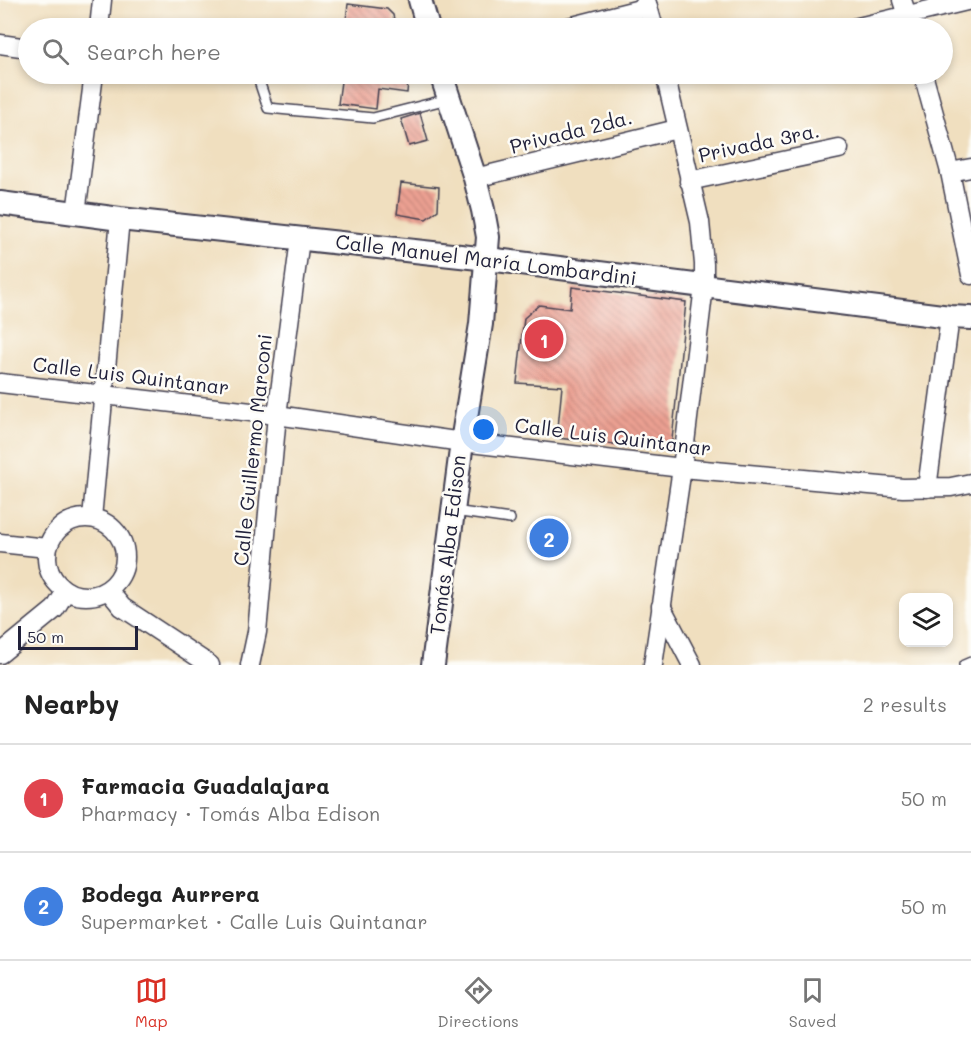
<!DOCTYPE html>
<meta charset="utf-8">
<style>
body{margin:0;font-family:Mali,sans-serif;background:#f2f2f2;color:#222}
.controls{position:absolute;right:18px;bottom:18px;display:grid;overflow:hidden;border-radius:12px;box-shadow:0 3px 9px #0003}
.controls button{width:54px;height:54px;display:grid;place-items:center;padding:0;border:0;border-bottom:2px solid #e0e0e0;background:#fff;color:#222;font:30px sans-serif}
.scale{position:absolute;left:18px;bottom:15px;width:120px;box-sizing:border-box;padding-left:6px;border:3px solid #22223b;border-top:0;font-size:16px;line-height:21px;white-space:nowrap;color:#22223b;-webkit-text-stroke:4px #fdfcf7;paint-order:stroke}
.you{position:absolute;left:484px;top:430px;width:21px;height:21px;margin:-15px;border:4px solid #fff;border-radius:50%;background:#1a73e8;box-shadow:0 0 0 9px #1a73e833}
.badge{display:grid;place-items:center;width:39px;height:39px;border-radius:50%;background:#d93025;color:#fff;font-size:20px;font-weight:700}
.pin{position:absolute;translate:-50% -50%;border:3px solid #fff;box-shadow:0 2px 6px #0006}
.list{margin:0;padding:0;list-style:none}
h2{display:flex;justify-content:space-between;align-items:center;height:78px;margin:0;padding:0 24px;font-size:26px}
h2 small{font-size:20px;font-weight:400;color:#767676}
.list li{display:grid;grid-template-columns:39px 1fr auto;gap:18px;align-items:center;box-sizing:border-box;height:108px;padding:0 24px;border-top:2px solid #e0e0e0}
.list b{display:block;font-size:22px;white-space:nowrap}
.list p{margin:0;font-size:20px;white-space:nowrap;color:#767676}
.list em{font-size:20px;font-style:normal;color:#767676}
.icon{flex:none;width:33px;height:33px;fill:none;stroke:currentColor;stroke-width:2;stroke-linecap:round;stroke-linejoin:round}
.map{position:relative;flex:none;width:971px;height:665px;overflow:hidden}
.search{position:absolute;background:#fff;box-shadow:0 3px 9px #0003;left:18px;right:18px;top:18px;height:66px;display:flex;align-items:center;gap:15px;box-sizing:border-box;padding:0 21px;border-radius:33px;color:#767676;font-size:22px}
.sheet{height:294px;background:#fff}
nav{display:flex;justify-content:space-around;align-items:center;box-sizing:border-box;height:84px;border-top:2px solid #e0e0e0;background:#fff;font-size:16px;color:#767676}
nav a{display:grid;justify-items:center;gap:3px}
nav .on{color:#d93025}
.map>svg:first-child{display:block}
.building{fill:url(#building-back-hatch)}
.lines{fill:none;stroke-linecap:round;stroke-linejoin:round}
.service-casing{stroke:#413e4f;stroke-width:12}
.minor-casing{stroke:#413e4f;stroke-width:21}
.tertiary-casing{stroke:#413e4f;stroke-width:26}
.service{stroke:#fff;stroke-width:9}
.minor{stroke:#fff;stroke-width:18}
.tertiary{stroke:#fff;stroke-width:22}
.labels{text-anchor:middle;stroke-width:5;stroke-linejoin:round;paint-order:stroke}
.street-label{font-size:20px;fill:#22223b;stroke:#fdfcf7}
</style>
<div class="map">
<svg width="971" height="665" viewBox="0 0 971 665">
<defs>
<pattern id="building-back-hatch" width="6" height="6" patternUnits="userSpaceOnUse" patternTransform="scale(1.5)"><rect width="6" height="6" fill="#eca092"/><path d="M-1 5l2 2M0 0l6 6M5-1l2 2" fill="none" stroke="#bf8278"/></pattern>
</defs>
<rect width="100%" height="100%" fill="#fdfcf7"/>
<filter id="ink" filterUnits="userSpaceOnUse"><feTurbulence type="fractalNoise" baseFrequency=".0167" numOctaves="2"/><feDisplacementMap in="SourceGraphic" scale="12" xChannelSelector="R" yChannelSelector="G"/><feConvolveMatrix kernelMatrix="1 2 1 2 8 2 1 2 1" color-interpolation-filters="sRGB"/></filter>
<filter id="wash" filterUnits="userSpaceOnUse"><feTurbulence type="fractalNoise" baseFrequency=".008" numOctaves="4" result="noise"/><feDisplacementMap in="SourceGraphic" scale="24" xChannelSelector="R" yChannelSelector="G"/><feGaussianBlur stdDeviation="1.35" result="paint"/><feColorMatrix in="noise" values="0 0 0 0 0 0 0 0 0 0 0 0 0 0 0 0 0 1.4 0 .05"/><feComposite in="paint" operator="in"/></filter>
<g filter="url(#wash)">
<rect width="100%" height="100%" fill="#f0dfbf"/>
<g id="blocks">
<g class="building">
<path d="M348,4L387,9L393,15L396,28H345Z"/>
<path d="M342,74H396L395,80L408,81L407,93L378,89L376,109L338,104Z"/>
<path d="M420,113L428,141L409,146L401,119Z"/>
<path d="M401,183L439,187L438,210L426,219L397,214Z"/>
<path d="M572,287L686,302L671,450L557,438L562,386L517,383L524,318L539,305L570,309Z"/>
</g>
</g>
</g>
<g filter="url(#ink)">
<use href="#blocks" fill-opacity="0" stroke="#413e4f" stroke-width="1.5"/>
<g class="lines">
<defs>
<g id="service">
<path d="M260,84L268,108L373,118L448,99"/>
<path d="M454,511L510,519"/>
<path d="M964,665L971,662"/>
</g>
<g id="minor">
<path d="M646,0L654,28"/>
<path d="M902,0L911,28"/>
<path d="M99,28L102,0"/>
<path d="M565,28L648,7"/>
<path d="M854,28L971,0"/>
<path d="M0,44L28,48"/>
<path d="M923,74L950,172L971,275"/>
<path d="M950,172L971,168"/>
<path d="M475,178L677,129"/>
<path d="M689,181L839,149"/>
<path d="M76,213L94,74"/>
<path d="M0,383L277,415L462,442L682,468L903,488L951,487L971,483"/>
<path d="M927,488L950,317"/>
<circle cx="86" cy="557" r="39"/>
<path d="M92,518L120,219"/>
<path d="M0,543L47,548"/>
<path d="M108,590L122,607L210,665"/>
<path d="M661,606L692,665"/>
<path d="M0,654L55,609L66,591"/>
<path d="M250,665L257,632L277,415L300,239"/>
<path d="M653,665L682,468L704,286V264L700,222L665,74"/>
</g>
<g id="tertiary">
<path d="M420,0L428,28"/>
<path d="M0,203L120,219L488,259L950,317L971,318"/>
<path d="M433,665L462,442L481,324L488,237L483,210L475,178L441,74"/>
</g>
</defs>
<use href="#service" class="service-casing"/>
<use href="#minor" class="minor-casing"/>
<use href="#tertiary" class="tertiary-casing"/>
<use href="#service" class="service"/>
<use href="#minor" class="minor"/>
<use href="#tertiary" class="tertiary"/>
</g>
</g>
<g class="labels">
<g class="street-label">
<text transform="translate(571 132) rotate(-14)" y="7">Privada 2da.</text>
<text transform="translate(759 143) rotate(-12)" y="7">Privada 3ra.</text>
<text transform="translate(486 260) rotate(7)" y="7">Calle Manuel María Lombardini</text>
<text transform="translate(131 376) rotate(7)" y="7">Calle Luis Quintanar</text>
<text transform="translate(613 437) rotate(7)" y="7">Calle Luis Quintanar</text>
<text transform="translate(253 450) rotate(-84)" y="7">Calle Guillermo Marconi</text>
<text transform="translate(448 545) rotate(-83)" y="7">Tomás Alba Edison</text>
</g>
</g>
</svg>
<div class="controls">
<button><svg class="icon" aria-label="layers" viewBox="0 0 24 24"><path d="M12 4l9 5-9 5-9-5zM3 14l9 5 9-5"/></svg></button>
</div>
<div class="scale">50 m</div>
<div class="you"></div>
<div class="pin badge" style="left:544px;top:339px;background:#e0444e">1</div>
<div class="pin badge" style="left:549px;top:538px;background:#3f7fe0">2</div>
<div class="search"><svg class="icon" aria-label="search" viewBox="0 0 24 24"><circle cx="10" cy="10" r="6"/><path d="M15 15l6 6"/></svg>Search here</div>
</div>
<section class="sheet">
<h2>Nearby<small>2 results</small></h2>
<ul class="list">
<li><span class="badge" style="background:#e0444e">1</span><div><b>Farmacia Guadalajara</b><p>Pharmacy · Tomás Alba Edison</p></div><em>50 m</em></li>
<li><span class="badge" style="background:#3f7fe0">2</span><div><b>Bodega Aurrera</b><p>Supermarket · Calle Luis Quintanar</p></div><em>50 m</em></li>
</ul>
</section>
<nav>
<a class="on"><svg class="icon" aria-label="map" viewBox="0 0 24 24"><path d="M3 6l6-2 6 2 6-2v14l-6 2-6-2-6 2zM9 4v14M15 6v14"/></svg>Map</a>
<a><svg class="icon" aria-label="directions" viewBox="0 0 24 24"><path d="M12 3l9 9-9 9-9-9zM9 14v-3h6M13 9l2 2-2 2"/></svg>Directions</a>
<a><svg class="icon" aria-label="saved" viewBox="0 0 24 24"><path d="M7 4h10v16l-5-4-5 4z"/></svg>Saved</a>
</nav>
